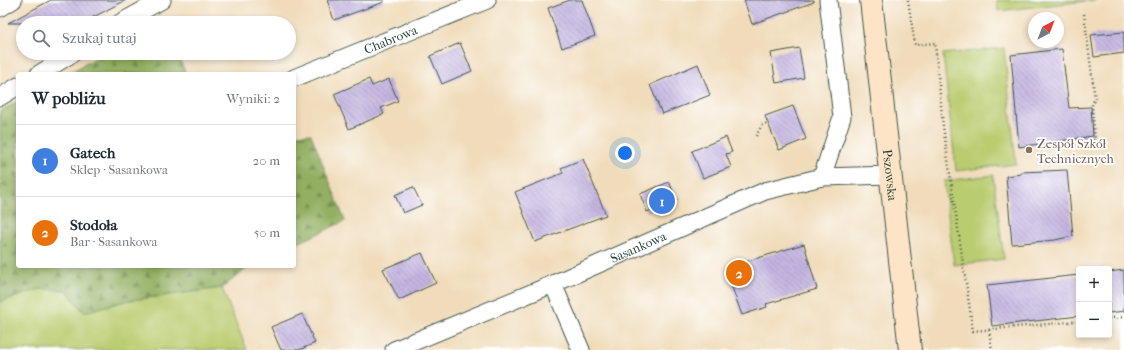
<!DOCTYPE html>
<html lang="pl">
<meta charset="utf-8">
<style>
body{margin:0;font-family:"IM FELL French Canon",serif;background:#f2f2f3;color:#1f2937}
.controls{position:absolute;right:12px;bottom:12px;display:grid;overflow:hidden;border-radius:4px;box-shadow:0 2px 6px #0003}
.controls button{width:36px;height:36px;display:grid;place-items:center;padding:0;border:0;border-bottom:1px solid #e0e1e3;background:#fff;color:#1f2937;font:20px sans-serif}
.compass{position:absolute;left:1028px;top:12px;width:36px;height:36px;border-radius:50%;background:#fff;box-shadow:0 2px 6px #0003;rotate:42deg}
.you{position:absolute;left:625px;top:153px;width:14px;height:14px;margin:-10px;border:3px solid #fff;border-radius:50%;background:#1a73e8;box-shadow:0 0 0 6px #1a73e833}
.badge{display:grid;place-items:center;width:26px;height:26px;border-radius:50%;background:#1f6fb2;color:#fff;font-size:13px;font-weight:700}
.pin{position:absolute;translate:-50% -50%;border:2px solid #fff;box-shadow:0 1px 4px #0006}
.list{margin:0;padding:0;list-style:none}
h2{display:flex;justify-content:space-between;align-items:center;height:52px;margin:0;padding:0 16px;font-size:17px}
h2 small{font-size:13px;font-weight:400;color:#747a83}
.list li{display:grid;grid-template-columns:26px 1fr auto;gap:12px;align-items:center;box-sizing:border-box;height:72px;padding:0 16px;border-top:1px solid #e0e1e3}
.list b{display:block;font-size:15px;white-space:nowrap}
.list p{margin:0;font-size:13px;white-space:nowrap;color:#747a83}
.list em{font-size:13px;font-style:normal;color:#747a83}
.icon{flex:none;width:22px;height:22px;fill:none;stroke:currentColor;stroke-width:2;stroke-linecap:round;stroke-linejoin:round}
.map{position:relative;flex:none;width:1124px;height:350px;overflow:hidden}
.search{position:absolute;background:#fff;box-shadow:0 2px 6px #0003;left:16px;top:16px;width:280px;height:44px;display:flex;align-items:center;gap:10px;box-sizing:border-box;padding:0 14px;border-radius:22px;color:#747a83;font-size:15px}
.panel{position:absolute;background:#fff;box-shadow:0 2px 6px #0003;left:16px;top:72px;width:280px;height:196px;border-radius:4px}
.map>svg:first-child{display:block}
.grass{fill:#bacc6f;stroke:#6c8452}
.forest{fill:url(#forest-firs);stroke:#59764b}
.building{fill:url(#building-back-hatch)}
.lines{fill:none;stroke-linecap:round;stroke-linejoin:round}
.minor-casing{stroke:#3e5548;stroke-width:19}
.secondary-casing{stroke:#3e5548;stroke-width:24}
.path{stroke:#3e5548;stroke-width:2.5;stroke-dasharray:1 3;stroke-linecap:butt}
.minor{stroke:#fff;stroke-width:17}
.secondary{stroke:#fee4c6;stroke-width:22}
.education-dot{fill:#8d6e63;stroke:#fff;stroke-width:1.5}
.labels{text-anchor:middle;stroke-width:3.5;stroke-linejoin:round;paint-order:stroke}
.street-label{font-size:13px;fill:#1f3d34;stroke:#fff}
.education-label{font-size:13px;fill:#785e54;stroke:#fff;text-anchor:start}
</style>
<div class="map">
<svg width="1124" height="350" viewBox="0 0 1124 350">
<defs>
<pattern id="forest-firs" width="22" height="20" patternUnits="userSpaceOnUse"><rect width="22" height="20" fill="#93b062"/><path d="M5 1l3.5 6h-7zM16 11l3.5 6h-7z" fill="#779052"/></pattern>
<pattern id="building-back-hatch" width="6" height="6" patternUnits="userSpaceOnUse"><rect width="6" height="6" fill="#c5b5e1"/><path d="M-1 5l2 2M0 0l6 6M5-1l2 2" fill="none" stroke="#9f94b7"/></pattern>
</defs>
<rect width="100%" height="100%" fill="#fff"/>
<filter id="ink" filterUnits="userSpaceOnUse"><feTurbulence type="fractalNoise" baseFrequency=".025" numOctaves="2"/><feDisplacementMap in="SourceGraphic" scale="8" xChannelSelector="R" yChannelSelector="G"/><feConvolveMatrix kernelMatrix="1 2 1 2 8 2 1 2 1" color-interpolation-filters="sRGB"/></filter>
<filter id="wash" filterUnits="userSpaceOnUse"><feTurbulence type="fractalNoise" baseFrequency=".012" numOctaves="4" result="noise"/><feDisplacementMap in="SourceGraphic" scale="16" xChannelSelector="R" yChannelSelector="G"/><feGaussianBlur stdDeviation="0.9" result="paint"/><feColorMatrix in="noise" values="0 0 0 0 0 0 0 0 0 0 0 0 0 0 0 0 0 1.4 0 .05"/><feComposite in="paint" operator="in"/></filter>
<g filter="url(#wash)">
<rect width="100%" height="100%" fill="#f0dcba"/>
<g class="grass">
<path d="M997,0H1096L998,11Z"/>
<path d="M1004,48L1016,164L956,171L943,54Z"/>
<path d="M993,175L1004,259L954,265L944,181Z"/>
<path d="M222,288L247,350H0V302L40,289L66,290L84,312L125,301Z"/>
</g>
<g class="forest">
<path d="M105,53H177L186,74H67Z"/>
<path d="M18,101V266H250L222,288L125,301L84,312L66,290L40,289L0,302V111Z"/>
<path d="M311,134L345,221L294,245V135Z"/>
</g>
<g id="blocks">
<g class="building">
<path d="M51,0H126L82,23H8Z"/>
<path d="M327,0H384V2L334,20Z"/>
<path d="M570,0H582L595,36L562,48L548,8Z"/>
<path d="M744,0H814V2L752,24Z"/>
<path d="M1124,32V53L1094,57L1091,35Z"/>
<path d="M460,43L472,71L442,84L430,56Z"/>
<path d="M799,48L804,78L776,83L771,53Z"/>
<path d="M1062,49L1069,108L1091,107L1093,136L1019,147L1011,55Z"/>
<path d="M698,64L710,95L662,114L650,85Z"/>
<path d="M369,79L372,86L389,79L398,101L381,108L384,114L349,129L334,94Z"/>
<path d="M793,106L806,139L779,150L765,116Z"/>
<path d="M726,137L732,152L726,154L731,167L703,178L692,151Z"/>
<path d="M583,159L606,215L535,242L515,192L563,173L561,168Z"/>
<path d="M1067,170L1073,236L1055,240L1012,244L1006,176L1021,174V172Z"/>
<path d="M669,182L677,200L647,212L640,194Z"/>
<path d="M413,187L422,205L403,213L395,195Z"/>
<path d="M804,244L817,289L766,304L767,307L742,315L725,268Z"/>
<path d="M422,253L436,283L399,300L383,269Z"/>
<path d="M1124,270V311L1109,313V272Z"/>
<path d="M1079,275V316L992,326L987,285Z"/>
<path d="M302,314L315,343L299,350H281L271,327Z"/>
</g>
</g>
</g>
<g filter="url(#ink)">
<use href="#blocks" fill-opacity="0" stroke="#3e5548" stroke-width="1"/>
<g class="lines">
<defs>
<g id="minor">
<path d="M0,8L13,0"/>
<path d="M120,23L162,0"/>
<path d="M39,74L73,53"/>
<path id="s1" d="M294,78L487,0"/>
<path d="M0,97L18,86"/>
<path d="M822,177L842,117L828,0"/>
<path d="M553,284L581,350"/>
<path id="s2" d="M394,350L553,284L765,191L822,177L891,175"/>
</g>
<g id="secondary">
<path id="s3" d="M871,0L910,350"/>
</g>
</defs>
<use href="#minor" class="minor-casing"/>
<use href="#secondary" class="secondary-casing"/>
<g class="path">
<path d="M908,0L915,45L935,43L943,126L973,331L1079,321"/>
<path d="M1084,14L1095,99L1092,104L1095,139L1090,145"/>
<path d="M756,136L762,125L768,123"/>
<path d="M1109,318L1124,317"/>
<path d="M989,330L992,350"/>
</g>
<use href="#minor" class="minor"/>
<use href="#secondary" class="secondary"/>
</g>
</g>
<circle class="education-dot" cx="1029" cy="150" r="4"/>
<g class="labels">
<g class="street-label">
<text dy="5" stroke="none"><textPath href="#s1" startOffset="104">Chabrowa</textPath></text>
<text dy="5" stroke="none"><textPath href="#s3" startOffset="176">Pszowska</textPath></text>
<text dy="5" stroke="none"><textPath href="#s2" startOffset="265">Sasankowa</textPath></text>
</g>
<g class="education-label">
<text x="1037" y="148">Zespół Szkół<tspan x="1037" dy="15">Technicznych</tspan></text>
</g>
</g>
</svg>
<div class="controls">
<button>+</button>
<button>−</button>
</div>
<svg class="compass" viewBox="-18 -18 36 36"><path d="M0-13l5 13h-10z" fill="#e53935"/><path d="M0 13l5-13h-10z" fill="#747a83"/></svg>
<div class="you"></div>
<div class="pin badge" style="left:662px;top:201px;background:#3f7fe0">1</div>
<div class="pin badge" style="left:739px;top:273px;background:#e8710a">2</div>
<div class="search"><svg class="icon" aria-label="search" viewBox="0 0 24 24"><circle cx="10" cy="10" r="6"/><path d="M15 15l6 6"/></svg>Szukaj tutaj</div>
<section class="panel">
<h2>W pobliżu<small>Wyniki: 2</small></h2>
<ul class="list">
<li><span class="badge" style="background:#3f7fe0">1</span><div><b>Gatech</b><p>Sklep · Sasankowa</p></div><em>20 m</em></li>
<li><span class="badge" style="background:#e8710a">2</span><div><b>Stodoła</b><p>Bar · Sasankowa</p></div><em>50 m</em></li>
</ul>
</section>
</div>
